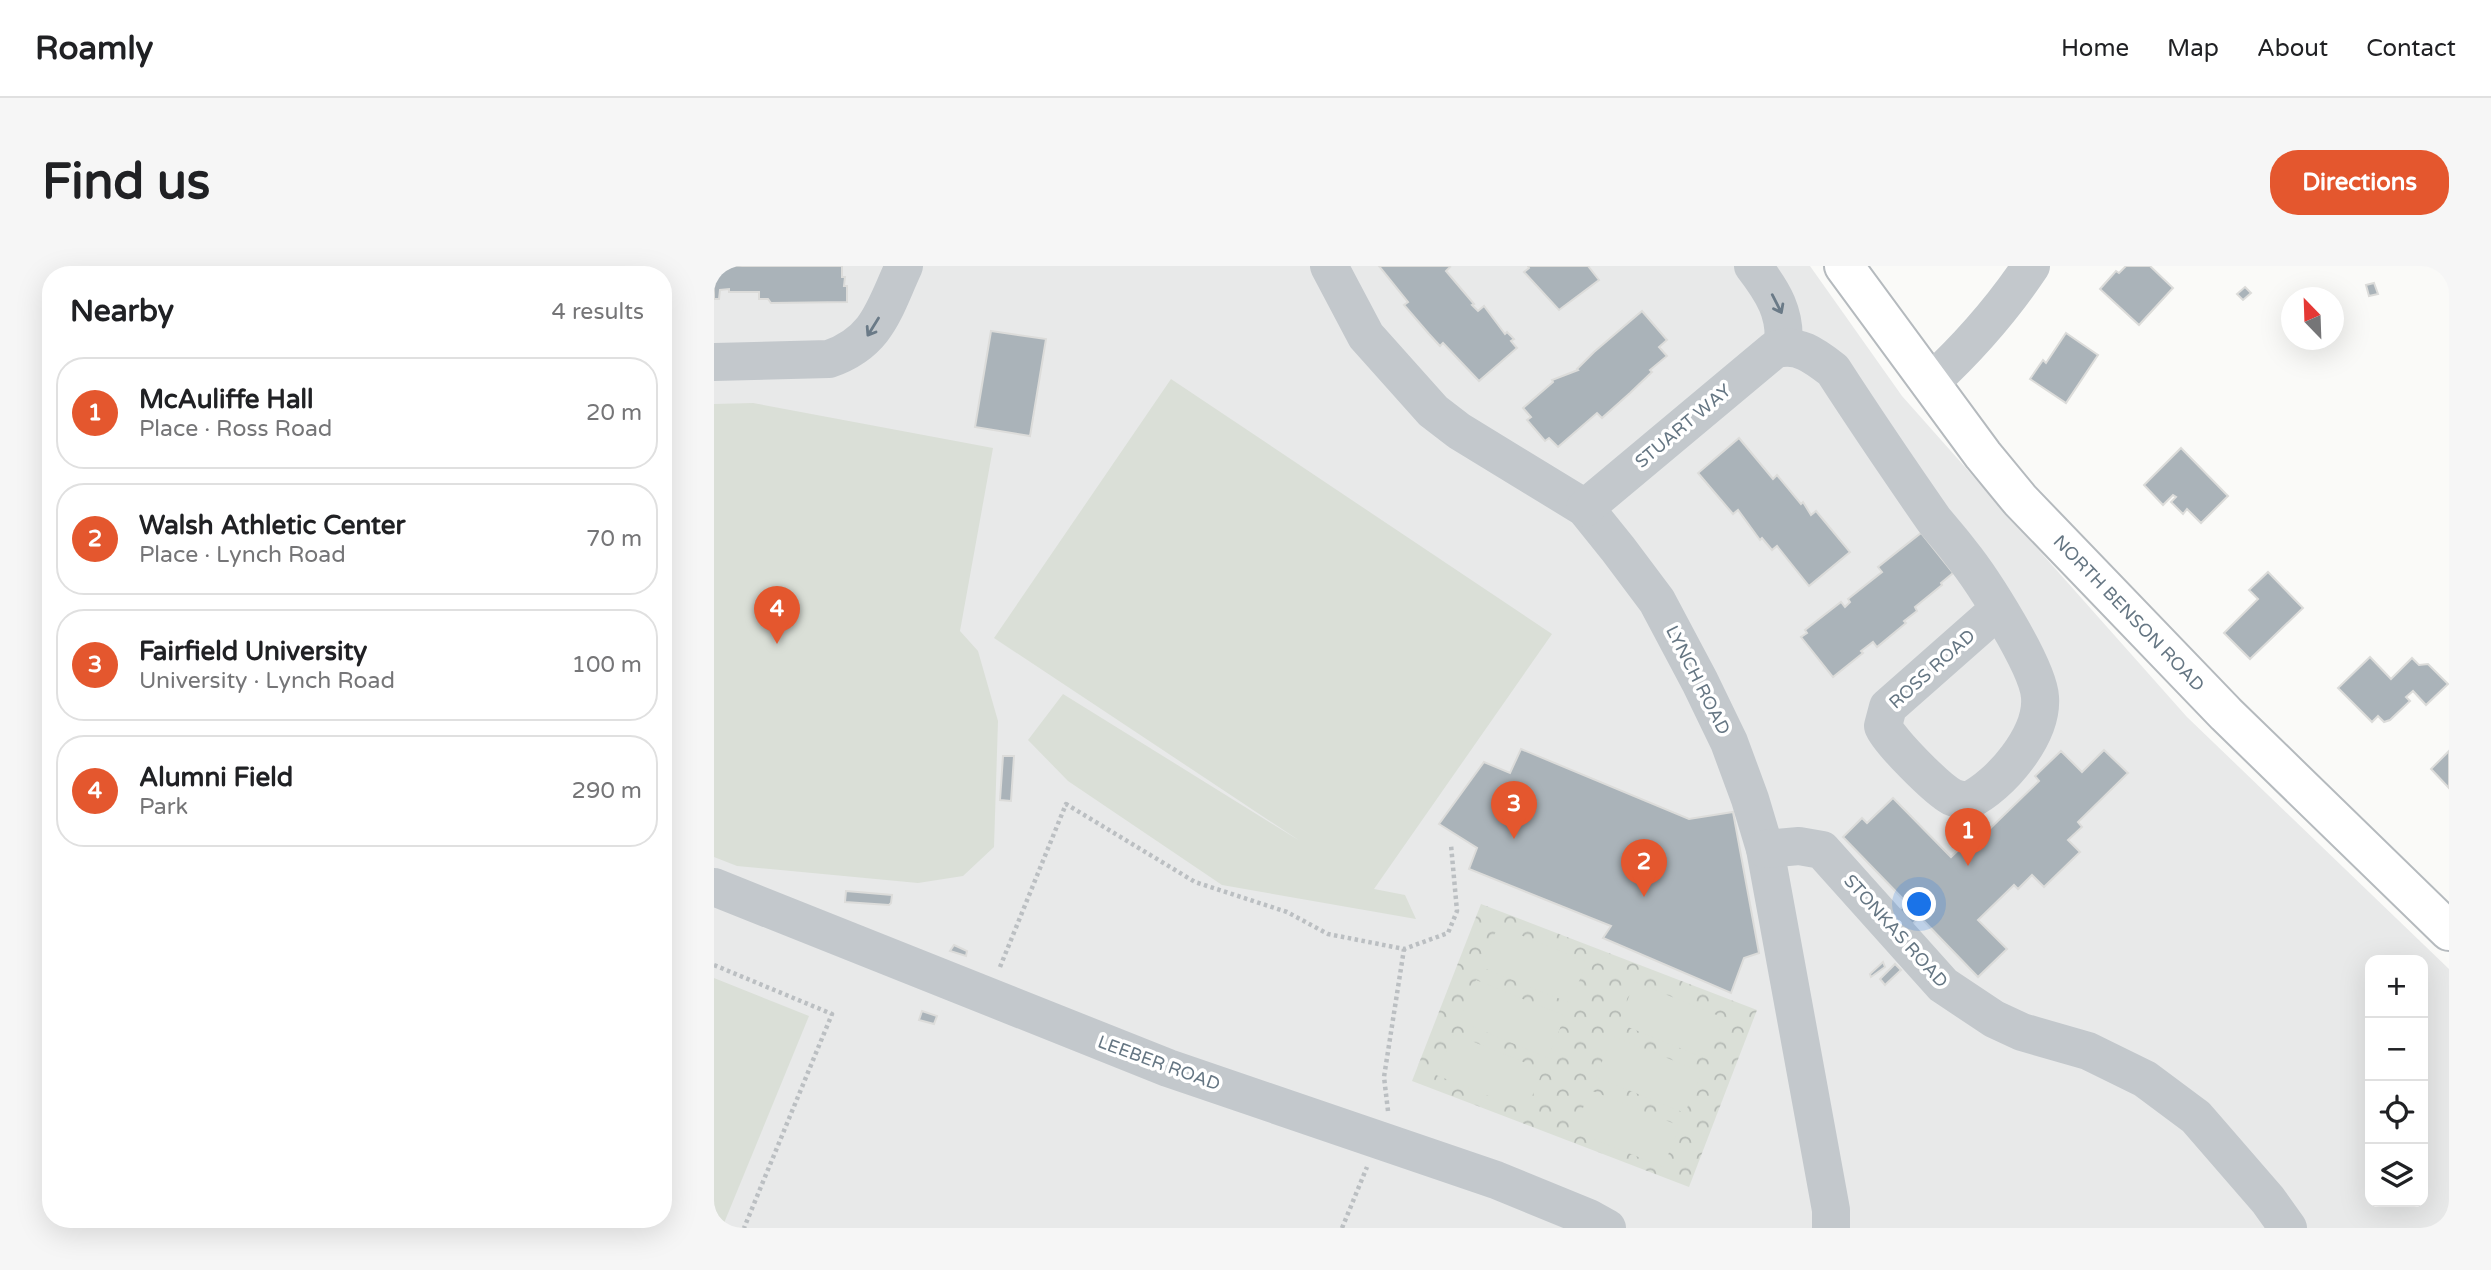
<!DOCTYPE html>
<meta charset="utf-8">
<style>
body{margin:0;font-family:"Varela Round",sans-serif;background:#f6f6f6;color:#202124}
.controls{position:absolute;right:21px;bottom:21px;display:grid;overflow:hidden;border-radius:14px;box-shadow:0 7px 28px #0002}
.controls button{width:63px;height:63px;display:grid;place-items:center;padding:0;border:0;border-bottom:2px solid #e0e0e0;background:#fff;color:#202124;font:35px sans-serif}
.compass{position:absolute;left:1567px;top:21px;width:63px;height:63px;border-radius:50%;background:#fff;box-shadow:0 7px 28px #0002;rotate:337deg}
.you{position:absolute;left:1206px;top:639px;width:24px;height:24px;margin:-18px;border:5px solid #fff;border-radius:50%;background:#1a73e8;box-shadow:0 0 0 10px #1a73e833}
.badge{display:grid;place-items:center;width:46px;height:46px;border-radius:50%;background:#e4572e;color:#fff;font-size:23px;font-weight:700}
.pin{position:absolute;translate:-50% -58px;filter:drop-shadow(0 2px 4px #0008)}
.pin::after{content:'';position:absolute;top:37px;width:24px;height:21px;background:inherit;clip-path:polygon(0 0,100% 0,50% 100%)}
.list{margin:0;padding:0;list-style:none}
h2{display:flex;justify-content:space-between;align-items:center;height:91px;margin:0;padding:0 28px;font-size:30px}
h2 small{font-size:23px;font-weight:400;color:#757577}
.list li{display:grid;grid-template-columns:46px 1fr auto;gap:21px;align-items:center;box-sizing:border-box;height:112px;margin:0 14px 14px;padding:0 14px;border:2px solid #e0e0e0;border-radius:28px}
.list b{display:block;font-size:26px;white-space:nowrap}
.list p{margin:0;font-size:23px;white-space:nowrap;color:#757577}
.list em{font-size:23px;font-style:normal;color:#757577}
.icon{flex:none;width:38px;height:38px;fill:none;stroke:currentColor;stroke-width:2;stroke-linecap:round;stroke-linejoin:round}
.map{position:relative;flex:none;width:1735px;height:962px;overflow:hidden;border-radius:28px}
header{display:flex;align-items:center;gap:42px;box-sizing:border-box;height:98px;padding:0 35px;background:#fff;border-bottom:2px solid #e0e0e0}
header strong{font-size:33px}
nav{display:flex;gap:38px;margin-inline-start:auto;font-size:24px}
.intro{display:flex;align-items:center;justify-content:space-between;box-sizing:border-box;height:168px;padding:0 42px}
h1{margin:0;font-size:49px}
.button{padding:18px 32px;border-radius:28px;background:#e4572e;color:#fff;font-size:24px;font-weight:700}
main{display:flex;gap:42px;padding:0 42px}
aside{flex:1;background:#fff;border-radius:28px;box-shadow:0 7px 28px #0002}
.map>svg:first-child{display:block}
.built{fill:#e8e9e9;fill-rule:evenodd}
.forest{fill:url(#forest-crowns)}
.garden{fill:#dadfd7}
.building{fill:#aab3b9;stroke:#dcdcda;stroke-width:2}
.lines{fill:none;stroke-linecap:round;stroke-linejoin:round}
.major-casing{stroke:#b5babe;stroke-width:42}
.path{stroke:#bbbfc2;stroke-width:4.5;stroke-dasharray:3.5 3.5;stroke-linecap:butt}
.minor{stroke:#c3c8cc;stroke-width:38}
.major{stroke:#fff;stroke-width:38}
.oneway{stroke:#6a7a87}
.labels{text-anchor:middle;stroke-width:7;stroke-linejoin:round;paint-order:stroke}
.street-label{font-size:18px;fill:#657683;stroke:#fff}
</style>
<header>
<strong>Roamly</strong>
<nav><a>Home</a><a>Map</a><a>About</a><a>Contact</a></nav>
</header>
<div class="intro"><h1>Find us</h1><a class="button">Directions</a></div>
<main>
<aside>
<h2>Nearby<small>4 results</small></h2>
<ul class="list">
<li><span class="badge">1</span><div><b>McAuliffe Hall</b><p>Place · Ross Road</p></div><em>20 m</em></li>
<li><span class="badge">2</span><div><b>Walsh Athletic Center</b><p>Place · Lynch Road</p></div><em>70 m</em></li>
<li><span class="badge">3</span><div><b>Fairfield University</b><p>University · Lynch Road</p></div><em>100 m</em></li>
<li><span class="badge">4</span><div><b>Alumni Field</b><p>Park</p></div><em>290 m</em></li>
</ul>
</aside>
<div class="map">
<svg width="1735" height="962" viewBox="0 0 1735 962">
<defs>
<pattern id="forest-crowns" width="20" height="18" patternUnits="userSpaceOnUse" patternTransform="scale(1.75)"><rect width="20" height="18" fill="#dadfd7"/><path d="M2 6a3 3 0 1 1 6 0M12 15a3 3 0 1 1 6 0" fill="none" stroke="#b4b9b4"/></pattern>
</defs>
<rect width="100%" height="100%" fill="#fafaf8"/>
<path class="built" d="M0,0H1096L1188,130L1473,451L1735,703V962H0ZM1656,694H1709V936H1656Z"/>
<path class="forest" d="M767,638L1043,744L975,921L698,815Z"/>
<g class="garden">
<path d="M457,113L838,368L660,623L691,629L702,653L508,619L354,515L314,474L349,428L586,575L280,372Z"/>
<path d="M39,137L279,182L246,365L264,385L284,455L280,581L249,610L204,617L23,600L0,591V138Z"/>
<path d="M784,660L873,696L856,737L767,701Z"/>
<path d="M0,712L95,750L8,962H0Z"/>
<path d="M762,714L851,750L834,792L745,755Z"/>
<path d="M921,716L1010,752L993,793L904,757Z"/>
<path d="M740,768L829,804L812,845L722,809Z"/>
<path d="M898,770L988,806L971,847L882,811Z"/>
<path d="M876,824L966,860L949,901L860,865Z"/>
</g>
<g class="building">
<path d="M0,0H128V11H131L130,20H133V36L57,37L54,33H45V26H15V23L6,24L5,33H0Z"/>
<path d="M665,0H735L736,1L732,5L760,38L758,39L764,45L770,40L791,68L793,66L800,73L797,75L803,82L765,115L729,77L726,80L715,68L690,39L694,36Z"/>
<path d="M814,0H874L885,14L845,44L810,6L815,2Z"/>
<path d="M1412,0H1436L1459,22L1425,59L1386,23L1402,5L1405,7Z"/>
<path d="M1660,17L1664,28L1655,30L1652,19Z"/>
<path d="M1531,21L1537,27L1529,34L1523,28Z"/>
<path d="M928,45L953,74L945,81L953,90L936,104L938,106L916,127L888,152L883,147L844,181L835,172L831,175L813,154L817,151L809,142L839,116L838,114L864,104L863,103L880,86Z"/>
<path d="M277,65L332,73L316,170L261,161Z"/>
<path d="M1352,67L1384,89L1352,137L1316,113L1329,94L1332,97Z"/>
<path d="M1025,172L1059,213L1063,209L1087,238L1089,236L1097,249L1102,245L1136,286L1095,320L1063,280L1058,284L1048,272L1046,274L1024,244L1019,248L984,207Z"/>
<path d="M1467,182L1514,230L1487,257L1473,243L1469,248L1457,236L1462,231L1459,229L1449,239L1430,219Z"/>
<path d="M1207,267L1239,307L1227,317L1228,319L1201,341L1203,345L1190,355L1192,357L1163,381L1159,376L1147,385L1149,387L1119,411L1087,371L1093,367L1091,364L1127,336L1131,341L1136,336L1134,333L1168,306L1164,301Z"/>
<path d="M1554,306L1589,342L1536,393L1510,367L1544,333L1535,324Z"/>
<path d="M1656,391L1677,413L1698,392L1705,399L1714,398L1734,418L1712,439L1699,425L1692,431L1696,435L1676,454L1670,456L1664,450L1658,456L1624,422Z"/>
<path d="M807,483L975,553L1019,546L1045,687L1030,692L1017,727L889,672L897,660L755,603L763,582L725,558L770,496L796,507Z"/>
<path d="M1390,484L1414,507L1364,556L1368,561L1354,574L1366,586L1330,621L1318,609L1304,623L1300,619L1264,654L1293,683L1264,711L1206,651L1194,662L1181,648L1193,637L1129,571L1148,552L1153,557L1179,532L1237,591L1254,575L1258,580L1325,515L1321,510L1347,485L1368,506Z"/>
<path d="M1735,485V522L1717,503Z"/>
<path d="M289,490H300L297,535L286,534Z"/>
<path d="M132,625L178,629L177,637L175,639L131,636Z"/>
<path d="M240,679L253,685L252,690L236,685Z"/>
<path d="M1169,696L1171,701L1157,711L1156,708Z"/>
<path d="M1181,698L1187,704L1171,719L1166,713Z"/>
<path d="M208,745L223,750L220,758L205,754Z"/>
</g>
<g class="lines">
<defs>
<g id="major">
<path id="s1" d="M1130,0L1269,189L1306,234L1512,448L1735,665"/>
</g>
</defs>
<use href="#major" class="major-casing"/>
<g class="path">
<path d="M0,699L118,748L30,962"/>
<path d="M286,701L352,538L481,616L573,646L614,668L690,683L734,667L743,645L737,579"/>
<path d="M674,845L670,811L690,683"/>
<path d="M628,962L653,901"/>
</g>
<g class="minor">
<path d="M615,0L652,70L719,145L745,165L871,242L904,283L943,335L986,416L1015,476L1036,533L1051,583L1117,944V962"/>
<path d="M1039,0C1059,26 1073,48 1069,81"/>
<path d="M0,96L115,93C164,76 170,43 190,0"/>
<path d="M1216,117C1256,80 1287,45 1317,0"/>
<path d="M871,242L1060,84C1083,76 1101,90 1119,104C1152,155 1186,205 1220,254C1229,265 1239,276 1247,287C1268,313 1324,400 1326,431C1329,469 1287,519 1254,535C1249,534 1242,533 1238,531C1223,523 1174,474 1169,460L1174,441L1284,344"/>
<path d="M1051,583L1085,580L1108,584L1229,719L1280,753L1308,766L1374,785L1431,813L1482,851L1554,934L1574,962"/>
<path d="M0,621L454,802L782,914L875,952L893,962"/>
</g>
<use href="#major" class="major"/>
</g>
<defs><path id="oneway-shaft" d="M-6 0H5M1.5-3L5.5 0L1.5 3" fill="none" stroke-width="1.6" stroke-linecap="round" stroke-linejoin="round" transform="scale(1.75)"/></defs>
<g class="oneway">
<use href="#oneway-shaft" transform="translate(1063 38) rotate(63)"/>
<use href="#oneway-shaft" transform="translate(159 61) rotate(122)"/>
</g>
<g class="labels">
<g class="street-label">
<text transform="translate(969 160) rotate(-40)" y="6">STUART WAY</text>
<text dy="6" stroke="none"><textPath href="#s1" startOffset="450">NORTH BENSON ROAD</textPath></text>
<text transform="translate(1218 403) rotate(-42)" y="6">ROSS ROAD</text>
<text transform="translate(984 414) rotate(63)" y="6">LYNCH ROAD</text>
<text transform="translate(1182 665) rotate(48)" y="6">STONKAS ROAD</text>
<text transform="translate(445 797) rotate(20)" y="6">LEEBER ROAD</text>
</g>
</g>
</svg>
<div class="controls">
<button>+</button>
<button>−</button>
<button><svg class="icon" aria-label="locate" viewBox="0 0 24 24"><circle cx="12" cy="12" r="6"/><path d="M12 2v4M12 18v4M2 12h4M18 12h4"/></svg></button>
<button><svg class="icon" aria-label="layers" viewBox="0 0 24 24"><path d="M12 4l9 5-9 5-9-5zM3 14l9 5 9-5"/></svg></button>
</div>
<svg class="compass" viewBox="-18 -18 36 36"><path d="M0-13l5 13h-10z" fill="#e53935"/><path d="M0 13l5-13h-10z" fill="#757577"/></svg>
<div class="you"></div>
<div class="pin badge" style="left:1254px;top:600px">1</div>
<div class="pin badge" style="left:930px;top:631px">2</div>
<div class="pin badge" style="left:800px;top:573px">3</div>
<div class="pin badge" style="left:63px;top:378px">4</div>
</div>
</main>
